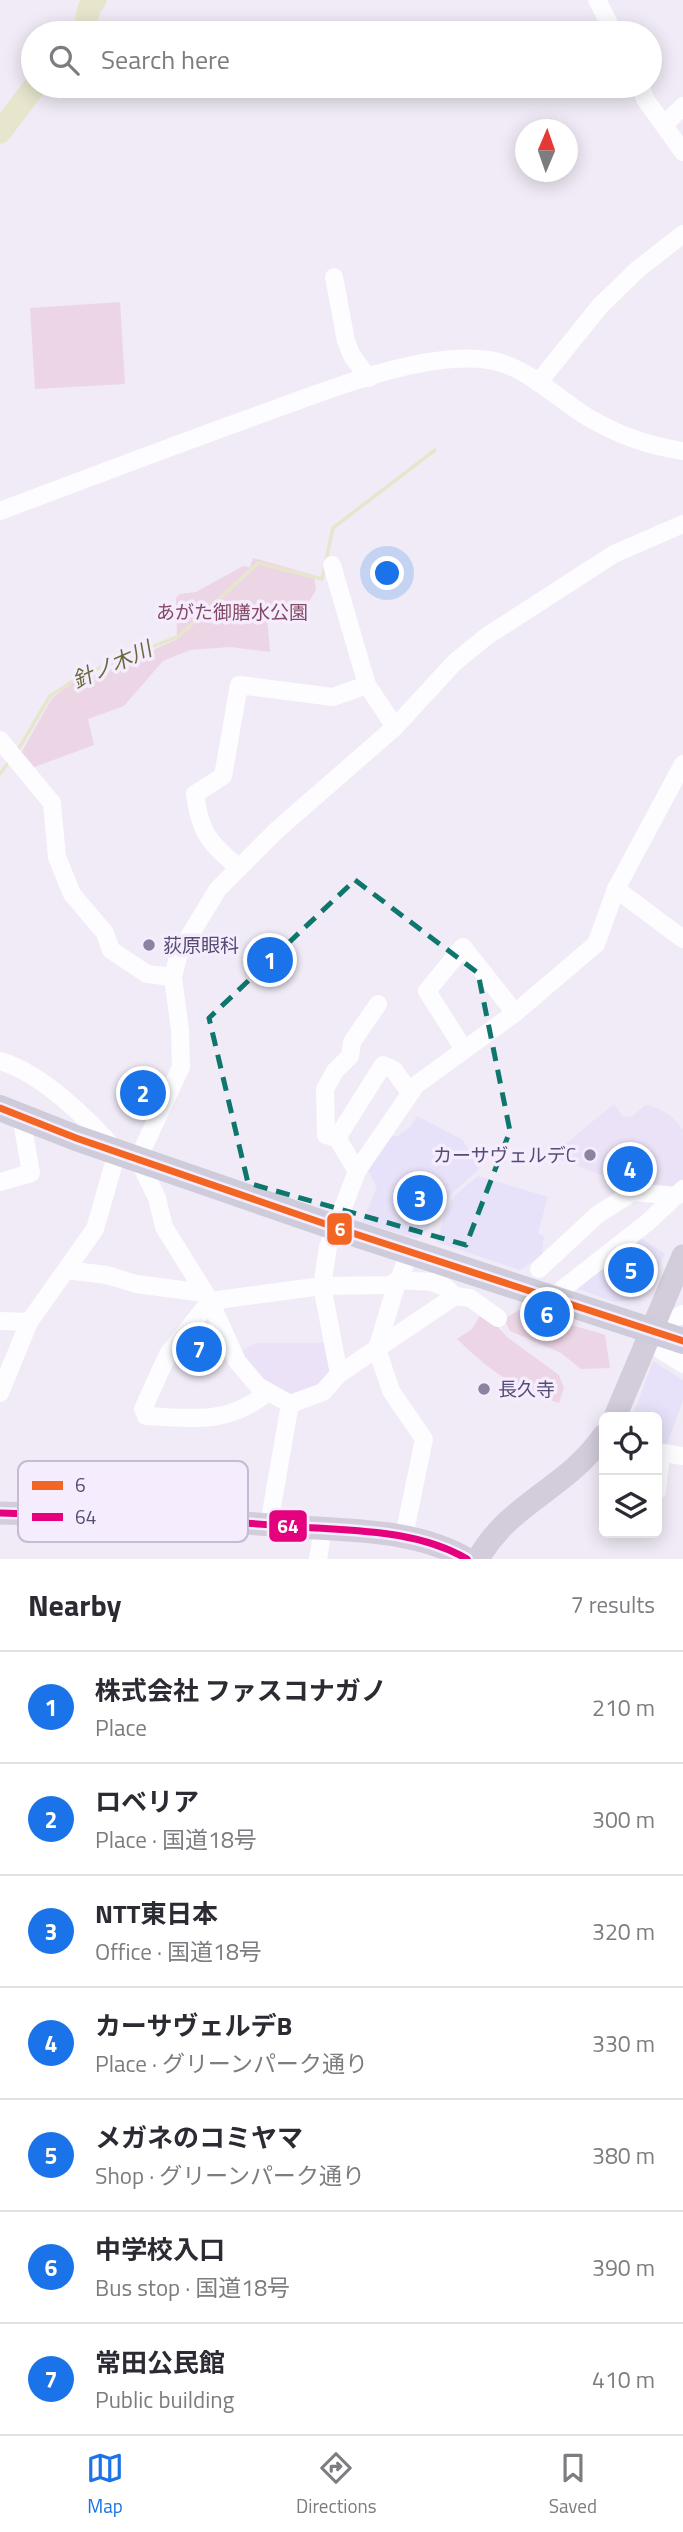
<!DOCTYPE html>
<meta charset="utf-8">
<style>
body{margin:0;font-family:"Titillium Web","Noto Sans JP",sans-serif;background:#f7f7f7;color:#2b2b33}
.controls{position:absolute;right:21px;bottom:21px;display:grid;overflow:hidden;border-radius:10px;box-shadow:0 4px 18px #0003}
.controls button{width:63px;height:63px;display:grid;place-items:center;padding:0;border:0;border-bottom:2px solid #e1e1e2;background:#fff;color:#2b2b33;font:35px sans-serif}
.compass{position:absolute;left:515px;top:119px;width:63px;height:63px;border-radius:50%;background:#fff;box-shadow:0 4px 18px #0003;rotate:2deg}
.you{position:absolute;left:388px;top:574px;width:24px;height:24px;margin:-18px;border:5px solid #fff;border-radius:50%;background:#1a73e8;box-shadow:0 0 0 10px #1a73e833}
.badge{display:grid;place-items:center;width:46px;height:46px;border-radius:50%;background:#1a73e8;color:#fff;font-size:23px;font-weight:700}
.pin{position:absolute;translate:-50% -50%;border:4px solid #fff;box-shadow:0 2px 7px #0006}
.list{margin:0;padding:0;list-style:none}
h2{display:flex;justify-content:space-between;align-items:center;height:91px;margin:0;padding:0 28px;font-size:30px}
h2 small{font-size:23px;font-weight:400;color:#7c7c81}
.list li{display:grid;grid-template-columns:46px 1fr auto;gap:21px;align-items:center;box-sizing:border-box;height:112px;padding:0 28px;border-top:2px solid #e1e1e2}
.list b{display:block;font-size:26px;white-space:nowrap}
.list p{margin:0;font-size:23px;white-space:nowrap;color:#7c7c81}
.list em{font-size:23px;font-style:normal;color:#7c7c81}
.icon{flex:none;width:38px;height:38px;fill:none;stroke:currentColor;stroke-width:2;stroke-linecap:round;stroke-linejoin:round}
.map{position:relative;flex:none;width:683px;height:1559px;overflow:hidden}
.search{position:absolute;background:#fff;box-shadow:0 4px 18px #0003;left:21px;right:21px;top:21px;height:77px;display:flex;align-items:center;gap:18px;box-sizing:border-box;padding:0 24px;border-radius:38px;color:#7c7c81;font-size:26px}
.sheet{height:875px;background:#fff}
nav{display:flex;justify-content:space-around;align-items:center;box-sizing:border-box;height:98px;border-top:2px solid #e1e1e2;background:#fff;font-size:19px;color:#7c7c81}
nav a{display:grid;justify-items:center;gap:4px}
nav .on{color:#1a73e8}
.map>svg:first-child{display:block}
.residential{fill:#ebe2f7}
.commercial{fill:#e7e2f9}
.green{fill:#ecd6e6}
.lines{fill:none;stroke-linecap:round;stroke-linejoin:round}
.stream{stroke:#e7e6cd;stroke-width:3.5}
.river{stroke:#e7e6cd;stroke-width:23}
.minor{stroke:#fdfcfe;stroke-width:18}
.major{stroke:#d2ccdb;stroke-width:23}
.highway{stroke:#cecbdb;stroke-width:26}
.bus-1-casing{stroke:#f5ecfe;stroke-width:12}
.bus-2-casing{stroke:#f5ecfe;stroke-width:12}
.bus-1{stroke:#f26522;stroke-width:7}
.bus-2{stroke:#e5007d;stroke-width:7}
.marked{fill:none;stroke:#0f766e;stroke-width:5;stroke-dasharray:14 9;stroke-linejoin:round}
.poi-dot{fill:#8b84a1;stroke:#f5ecfe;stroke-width:2.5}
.labels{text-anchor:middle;stroke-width:7;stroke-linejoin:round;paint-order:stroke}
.park-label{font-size:19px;fill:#844a63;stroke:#f5ecfe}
.poi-label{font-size:19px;fill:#554c73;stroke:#f5ecfe;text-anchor:start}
.water-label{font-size:21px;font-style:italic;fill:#686a3a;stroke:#f5ecfe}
.key{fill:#f5ecfe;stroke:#c5bcd4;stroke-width:2}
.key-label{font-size:19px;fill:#554c73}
.line-badge{stroke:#f5ecfe;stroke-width:2.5}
.badge-label{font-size:19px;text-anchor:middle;font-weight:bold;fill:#fff}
</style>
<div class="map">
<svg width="683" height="1559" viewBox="0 0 683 1559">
<rect width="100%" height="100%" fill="#f0ebf6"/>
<g class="residential">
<path d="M614,1104L622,1116L631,1117L646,1105L657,1108L671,1116L683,1130V1180L673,1190L633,1187L551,1156Z"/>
<path d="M255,1343H328L334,1375L304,1399L269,1391L239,1353Z"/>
</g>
<g class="commercial">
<path d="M417,1116L463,1140L479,1169L449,1196L440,1215L418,1239L362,1222L377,1187L368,1171L385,1137L398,1136L410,1127Z"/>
<path d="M478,1176L548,1197L538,1233L544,1236L542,1255L520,1270L437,1242L445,1212L456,1194Z"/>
<path d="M641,1238L665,1254L645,1293L638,1299L614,1302L576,1288Z"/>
<path d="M653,1361L683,1380V1401L666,1446L657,1441V1417H632Z"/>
</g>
<g class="green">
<path d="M120,302L125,384L35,389L30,308Z"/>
<path d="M253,558L314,575L316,590L307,605H266L270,652L230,647L190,650L163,661L124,706L88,719L94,745L29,769L21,753L52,698L86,672L96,676L177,639L176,598L180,594L196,592L243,566L250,567Z"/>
<path d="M519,1310C548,1321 576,1325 605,1335L610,1368L581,1369L561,1353L510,1331L504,1319Z"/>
<path d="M483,1311L507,1337L559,1375L564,1388L559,1403C515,1389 490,1371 457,1339L472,1329Z"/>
</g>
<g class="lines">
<g class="stream">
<path d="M18,750L50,696L82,675L179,636L258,563L322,579L333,528L435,450"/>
<path d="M0,774L10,760"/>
</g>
<g class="river">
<path d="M84,33L89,8L95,0"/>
<path d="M0,132L35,86"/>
</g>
<g class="minor">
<path d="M597,0L614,33"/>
<path d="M641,86L645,99L683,152"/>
<path d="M664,125L683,106"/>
<path d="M334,277L346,341L352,356L369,378"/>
<path d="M538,383L600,306L637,270L683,234"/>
<path d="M0,511C88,478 175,445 264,413C326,391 423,350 489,360C527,366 557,399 589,418C621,436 646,445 683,451"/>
<path d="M332,565L367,685L395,727"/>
<path d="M0,740L52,803L57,857L72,894L105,933L111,950L147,974L173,977"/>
<path d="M239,868C210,843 200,834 195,794L223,776L239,685L333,697L367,685"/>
<path d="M616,889L683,939"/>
<path d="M463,1048L427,991L463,947L515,1013"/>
<path d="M0,1061C42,1073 89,1120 117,1152L95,1229L29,1322L0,1393"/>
<path d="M337,1138L383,1065L394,1070L410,1093"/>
<path d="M357,1171L337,1138L326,1135L325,1089L335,1071L350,1056L352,1042L378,1004"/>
<path d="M0,1182L31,1173L21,1116"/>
<path d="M539,1269L597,1215L633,1192L676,1196"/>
<path d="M66,1270L107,1275L136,1284L205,1293"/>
<path d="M455,1296L339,1374L323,1392L290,1404L258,1386L237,1361L210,1301L164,1227L157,1198L138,1159L181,1067L180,1030L173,977L179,953L218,889L277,830L395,727L455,662L487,636L614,554L683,524"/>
<path d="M550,1299L648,1222L683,1189"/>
<path d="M675,1318L683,1314"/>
<path d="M0,1321L29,1322"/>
<path d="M661,1350L683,1364"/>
<path d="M339,1374L322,1286L328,1247L357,1171L416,1085L515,1013L596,944L616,889L683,764"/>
<path d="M268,1392C228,1425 194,1418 146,1416L143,1409L168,1354L210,1301L322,1286L390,1285L398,1280L432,1282L445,1287L455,1296L470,1298L498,1318"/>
<path d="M657,1452L683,1456"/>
<path d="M657,1491L661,1454"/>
<path d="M269,1524L290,1404"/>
<path d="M404,1536L424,1439L391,1391L377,1349L395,1289L410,1252"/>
<path d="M318,1559L323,1528"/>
</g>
<g class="major">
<path d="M615,1417L683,1256"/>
<path d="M0,1513C100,1516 200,1519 300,1527C356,1531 417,1530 467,1559"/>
<path d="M478,1559C510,1502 567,1489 604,1435"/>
</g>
<path class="highway" d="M0,1108L76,1138L337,1228L683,1341"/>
<defs>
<path id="bus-1" d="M0,1108L76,1138L337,1228L683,1341"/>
<path id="bus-2" d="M0,1513C100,1516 200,1519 300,1527C356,1531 417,1530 467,1559"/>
</defs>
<use href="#bus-1" class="bus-1-casing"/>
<use href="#bus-2" class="bus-2-casing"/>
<use href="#bus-1" class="bus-1"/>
<use href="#bus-2" class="bus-2"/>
</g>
<path class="marked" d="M355,880L478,973L510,1131L466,1245L248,1183L209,1018Z"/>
<g class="poi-dot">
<circle cx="149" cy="945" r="7"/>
<circle cx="590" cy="1155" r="7"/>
<circle cx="484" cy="1389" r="7"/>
</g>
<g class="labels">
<g class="park-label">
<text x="232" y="619">あがた御膳水公園</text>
</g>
<g class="poi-label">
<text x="163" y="952">荻原眼科</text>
<text x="576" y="1162" text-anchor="end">カーサヴェルデC</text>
<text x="498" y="1396">長久寺</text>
</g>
<g class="water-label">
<text transform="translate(112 665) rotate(-24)" y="7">針ノ木川</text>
</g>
</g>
<rect x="18" y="1461" width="230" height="81" rx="10" class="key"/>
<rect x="32" y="1481" width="31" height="9" fill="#f26522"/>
<rect x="32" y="1513" width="31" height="8" fill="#e5007d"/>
<g class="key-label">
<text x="75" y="1492">6</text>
<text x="75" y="1524">64</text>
</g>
<g class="line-badge">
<rect x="326" y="1212" width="27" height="34" rx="7" fill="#f26522"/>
<rect x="268" y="1509" width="40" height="34" rx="7" fill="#e5007d"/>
</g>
<g class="badge-label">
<text x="340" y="1236">6</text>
<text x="288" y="1533">64</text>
</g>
</svg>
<div class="controls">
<button><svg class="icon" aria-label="locate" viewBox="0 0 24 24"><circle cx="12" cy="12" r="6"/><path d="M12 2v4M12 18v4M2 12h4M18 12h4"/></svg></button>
<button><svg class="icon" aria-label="layers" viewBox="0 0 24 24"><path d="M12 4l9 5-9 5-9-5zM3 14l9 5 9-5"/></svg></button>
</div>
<svg class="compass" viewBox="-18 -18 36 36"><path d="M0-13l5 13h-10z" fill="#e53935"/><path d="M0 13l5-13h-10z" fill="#7c7c81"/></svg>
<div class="you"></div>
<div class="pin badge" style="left:270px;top:960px">1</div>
<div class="pin badge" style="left:143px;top:1093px">2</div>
<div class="pin badge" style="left:420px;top:1198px">3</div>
<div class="pin badge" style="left:630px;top:1169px">4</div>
<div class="pin badge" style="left:631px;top:1270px">5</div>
<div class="pin badge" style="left:547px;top:1314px">6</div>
<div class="pin badge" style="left:199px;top:1349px">7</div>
<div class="search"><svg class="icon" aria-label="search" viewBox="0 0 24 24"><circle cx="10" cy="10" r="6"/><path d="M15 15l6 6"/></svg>Search here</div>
</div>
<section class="sheet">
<h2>Nearby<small>7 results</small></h2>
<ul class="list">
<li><span class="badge">1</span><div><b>株式会社 ファスコナガノ</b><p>Place</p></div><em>210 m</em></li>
<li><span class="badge">2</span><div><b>ロベリア</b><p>Place · 国道18号</p></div><em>300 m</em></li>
<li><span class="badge">3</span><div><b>NTT東日本</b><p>Office · 国道18号</p></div><em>320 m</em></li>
<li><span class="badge">4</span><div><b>カーサヴェルデB</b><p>Place · グリーンパーク通り</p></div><em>330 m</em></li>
<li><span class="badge">5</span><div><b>メガネのコミヤマ</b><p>Shop · グリーンパーク通り</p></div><em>380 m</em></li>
<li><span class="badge">6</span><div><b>中学校入口</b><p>Bus stop · 国道18号</p></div><em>390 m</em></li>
<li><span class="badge">7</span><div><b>常田公民館</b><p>Public building</p></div><em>410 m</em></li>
</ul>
</section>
<nav>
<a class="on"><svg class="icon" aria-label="map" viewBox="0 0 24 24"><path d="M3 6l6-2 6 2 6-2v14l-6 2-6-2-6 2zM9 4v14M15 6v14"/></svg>Map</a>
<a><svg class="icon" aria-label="directions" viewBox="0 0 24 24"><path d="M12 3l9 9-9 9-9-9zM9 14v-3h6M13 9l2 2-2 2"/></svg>Directions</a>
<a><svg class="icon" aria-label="saved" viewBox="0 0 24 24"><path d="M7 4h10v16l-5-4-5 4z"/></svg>Saved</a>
</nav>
